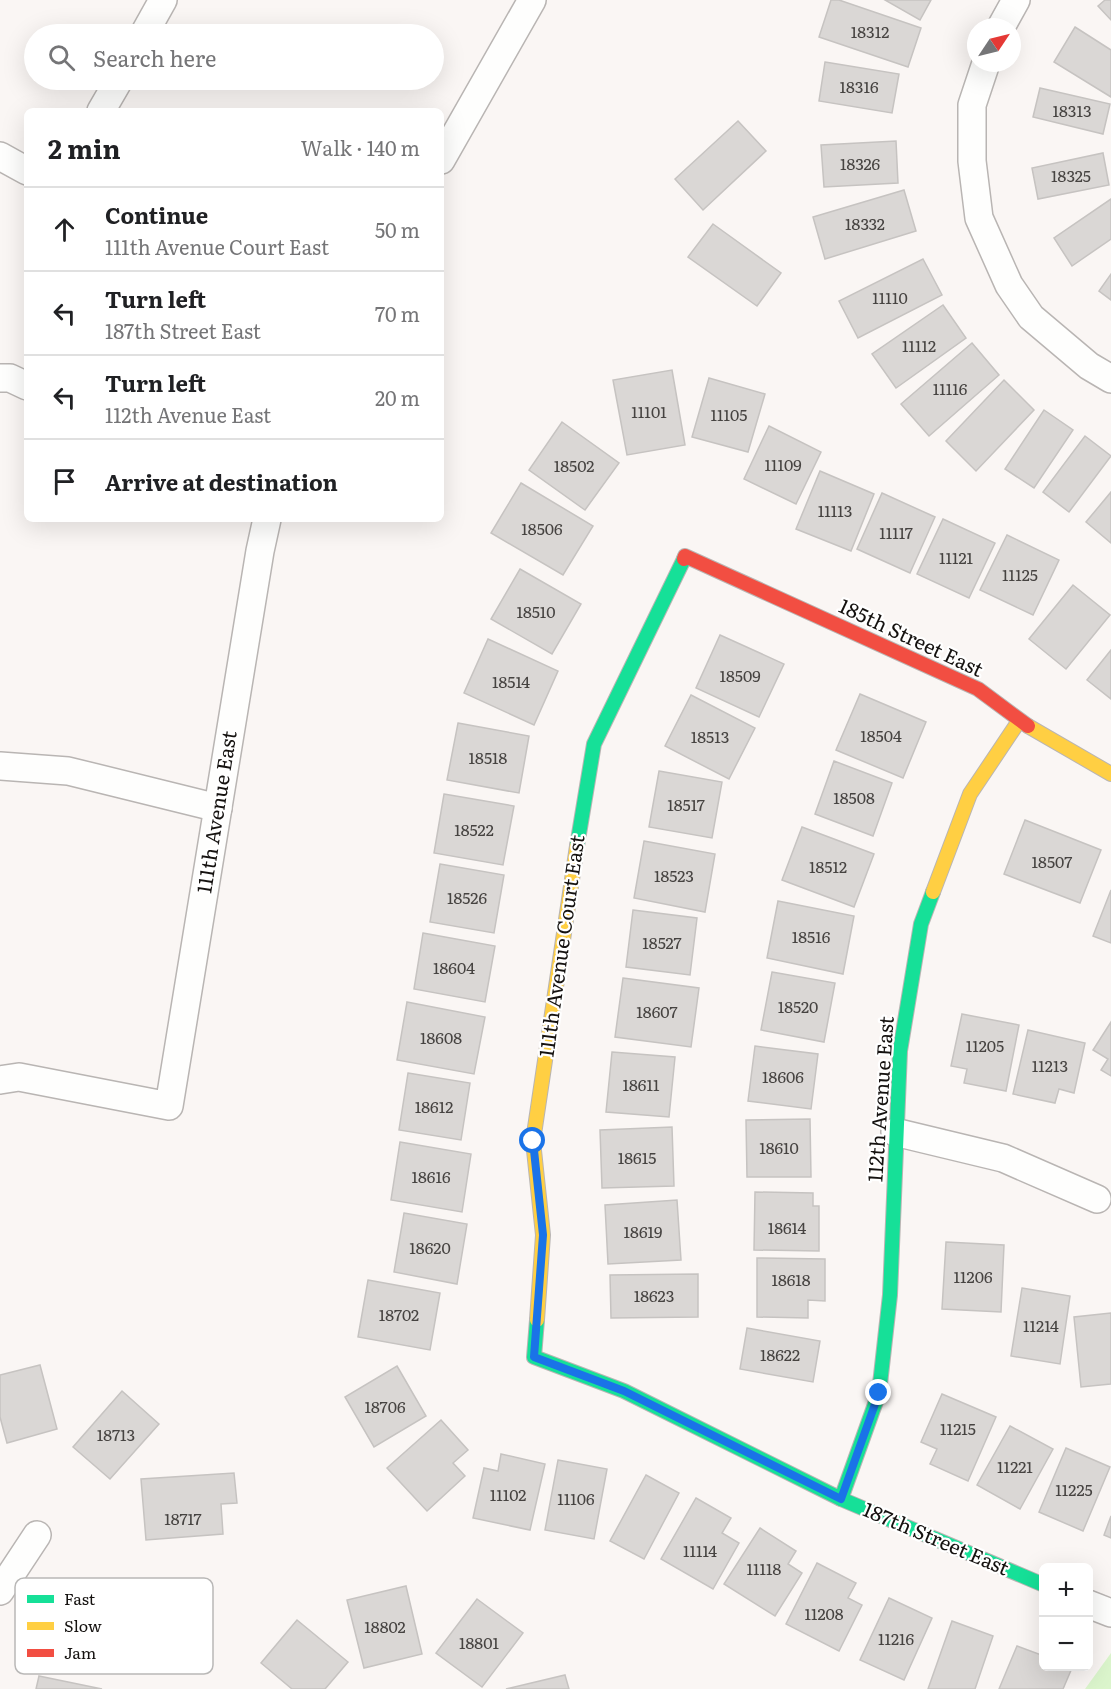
<!DOCTYPE html>
<meta charset="utf-8">
<style>
body{margin:0;font-family:Literata,serif;background:#f2f2f2;color:#202124}
.controls{position:absolute;right:18px;bottom:18px;display:grid;overflow:hidden;border-radius:9px;box-shadow:0 6px 24px #0002}
.controls button{width:54px;height:54px;display:grid;place-items:center;padding:0;border:0;border-bottom:2px solid #e0e0e0;background:#fff;color:#202124;font:30px sans-serif}
.compass{position:absolute;left:967px;top:18px;width:54px;height:54px;border-radius:50%;background:#fff;box-shadow:0 6px 24px #0002;rotate:55deg}
.stop{position:absolute;width:18px;height:18px;margin:-14px;border:4px solid #1a73e8;border-radius:50%;background:#fff}
.stop.end{background:#1a73e8;border-color:#fff;box-shadow:0 2px 6px #0008}
.list{margin:0;padding:0;list-style:none}
h2{display:flex;justify-content:space-between;align-items:center;height:78px;margin:0;padding:0 24px;font-size:26px}
h2 small{font-size:20px;font-weight:400;color:#757577}
.list li{display:grid;grid-template-columns:39px 1fr auto;gap:18px;align-items:center;box-sizing:border-box;height:84px;padding:0 24px;border-top:2px solid #e0e0e0}
.list b{display:block;font-size:22px;white-space:nowrap}
.list p{margin:0;font-size:20px;white-space:nowrap;color:#757577}
.list em{font-size:20px;font-style:normal;color:#757577}
.icon{flex:none;width:33px;height:33px;fill:none;stroke:currentColor;stroke-width:2;stroke-linecap:round;stroke-linejoin:round}
.map{position:relative;flex:none;width:1111px;height:1689px;overflow:hidden}
.search{position:absolute;background:#fff;box-shadow:0 6px 24px #0002;left:24px;top:24px;width:420px;height:66px;display:flex;align-items:center;gap:15px;box-sizing:border-box;padding:0 21px;border-radius:33px;color:#757577;font-size:22px}
.panel{position:absolute;background:#fff;box-shadow:0 6px 24px #0002;left:24px;top:108px;width:420px;height:414px;border-radius:9px}
.map>svg:first-child{display:block}
.green{fill:#dbf5cc}
.building{fill:#dad7d5;stroke:#c6c3c1;stroke-width:1.5}
.lines{fill:none;stroke-linecap:round;stroke-linejoin:round}
.street-casing{stroke:#b9b5b3;stroke-width:30}
.fast-casing{stroke:#b9b5b3;stroke-width:16}
.slow-casing{stroke:#b9b5b3;stroke-width:16}
.jam-casing{stroke:#b9b5b3;stroke-width:16}
.street{stroke:#fefefd;stroke-width:27}
.fast{stroke:#16e098;stroke-width:14}
.slow{stroke:#ffcf43;stroke-width:14}
.jam{stroke:#f24e42;stroke-width:14}
.route{stroke:#1a73e8;stroke-width:8}
.labels{text-anchor:middle;stroke-width:4.5;stroke-linejoin:round;paint-order:stroke}
.number-label{font-size:16px;fill:#464341}
.street-label{font-size:20px;fill:#151210;stroke:#fff}
.key{fill:#fff;stroke:#b9b8b7;stroke-width:1.5}
.key-label{font-size:16px;fill:#151210}
</style>
<div class="map">
<svg width="1111" height="1689" viewBox="0 0 1111 1689">
<rect width="100%" height="100%" fill="#faf6f4"/>
<path class="green" d="M1111,1653V1689H1085Z"/>
<g class="building">
<path d="M831,0H839L921,28L908,67L819,37Z"/>
<path d="M885,0H931L920,20Z"/>
<path d="M1105,0H1111V20L1098,6Z"/>
<path d="M1075,27L1111,50V97L1054,62Z"/>
<path d="M825,62L899,74L892,113L819,101Z"/>
<path d="M1040,88L1110,104L1103,134L1033,117Z"/>
<path d="M738,121L766,151L703,210L675,179Z"/>
<path d="M896,141L898,183L824,187L821,145Z"/>
<path d="M1103,153L1109,185L1038,199L1032,168Z"/>
<path d="M904,190L916,231L825,259L813,217Z"/>
<path d="M1111,199V239L1072,266L1054,238Z"/>
<path d="M713,224L781,273L757,306L688,257Z"/>
<path d="M923,259L942,295L858,338L839,301Z"/>
<path d="M1111,274V300L1099,291Z"/>
<path d="M943,305L966,338L896,388L872,354Z"/>
<path d="M972,343L999,375L929,436L901,404Z"/>
<path d="M672,370L685,445L627,455L613,380Z"/>
<path d="M709,378L765,394L748,452L692,437Z"/>
<path d="M1004,380L1034,410L976,471L946,441Z"/>
<path d="M1044,410L1073,430L1034,488L1005,469Z"/>
<path d="M562,422L619,463L585,510L529,470Z"/>
<path d="M769,426L821,452L796,504L744,479Z"/>
<path d="M1085,436L1111,456L1069,512L1043,492Z"/>
<path d="M820,471L874,494L851,551L796,529Z"/>
<path d="M521,483L593,526L563,575L491,533Z"/>
<path d="M1111,492V543L1086,522Z"/>
<path d="M882,493L935,517L910,573L857,549Z"/>
<path d="M943,519L995,543L969,598L917,574Z"/>
<path d="M1007,535L1059,560L1033,615L980,590Z"/>
<path d="M520,569L581,604L552,654L491,619Z"/>
<path d="M1073,585L1110,615L1066,669L1029,639Z"/>
<path d="M720,635L784,664L759,717L696,688Z"/>
<path d="M488,639L558,671L534,725L464,693Z"/>
<path d="M1111,650V699L1087,680Z"/>
<path d="M860,694L926,722L903,778L836,750Z"/>
<path d="M691,695L755,728L729,779L665,746Z"/>
<path d="M458,723L529,736L519,793L447,780Z"/>
<path d="M834,761L892,783L873,836L815,814Z"/>
<path d="M659,771L722,782L712,838L649,827Z"/>
<path d="M444,794L514,806L503,865L434,853Z"/>
<path d="M1025,820L1101,850L1080,903L1004,874Z"/>
<path d="M802,827L874,854L854,907L782,880Z"/>
<path d="M644,841L715,854L705,912L634,898Z"/>
<path d="M440,864L504,875L494,933L430,922Z"/>
<path d="M1111,890V943L1093,936Z"/>
<path d="M778,901L854,916L843,974L767,958Z"/>
<path d="M633,910L697,918L690,975L626,967Z"/>
<path d="M423,933L495,946L485,1002L414,989Z"/>
<path d="M772,972L835,983L824,1042L761,1030Z"/>
<path d="M623,978L699,988L691,1047L615,1037Z"/>
<path d="M407,1002L485,1017L474,1074L397,1060Z"/>
<path d="M962,1014L1019,1025L1006,1091L964,1083L967,1069L951,1066Z"/>
<path d="M1111,1022V1076L1101,1070L1108,1059L1093,1050Z"/>
<path d="M1028,1030L1085,1043L1074,1093L1059,1089L1055,1103L1013,1094Z"/>
<path d="M755,1046L818,1054L811,1109L748,1101Z"/>
<path d="M612,1052L675,1057L669,1117L606,1112Z"/>
<path d="M408,1073L470,1083L461,1140L399,1130Z"/>
<path d="M810,1119L811,1177H747L746,1120Z"/>
<path d="M672,1127L674,1186L602,1188L600,1130Z"/>
<path d="M400,1142L471,1154L462,1212L391,1200Z"/>
<path d="M755,1192L813,1193V1206H819V1251L754,1250Z"/>
<path d="M677,1200L681,1260L608,1264L605,1205Z"/>
<path d="M404,1213L467,1224L457,1284L394,1272Z"/>
<path d="M946,1242L1004,1245L1001,1312L942,1309Z"/>
<path d="M757,1258L825,1259V1301L808,1300V1318L757,1317Z"/>
<path d="M698,1274V1317L611,1318L610,1275Z"/>
<path d="M368,1280L440,1293L430,1350L358,1337Z"/>
<path d="M1022,1288L1070,1296L1060,1364L1011,1356Z"/>
<path d="M1111,1313V1384L1081,1387L1074,1317Z"/>
<path d="M747,1328L820,1341L813,1382L740,1369Z"/>
<path d="M40,1365L57,1429L7,1443L0,1417V1375Z"/>
<path d="M397,1366L426,1416L374,1447L345,1397Z"/>
<path d="M122,1391L159,1424L110,1479L73,1447Z"/>
<path d="M942,1394L996,1417L968,1481L930,1464L937,1449L921,1442Z"/>
<path d="M441,1420L468,1450L453,1463L465,1476L427,1511L387,1468Z"/>
<path d="M1010,1426L1053,1449L1020,1509L977,1485Z"/>
<path d="M1066,1448L1110,1467L1083,1531L1039,1512Z"/>
<path d="M501,1454L545,1464L530,1530L473,1518L484,1468L498,1471Z"/>
<path d="M558,1460L607,1469L594,1539L545,1530Z"/>
<path d="M234,1473L237,1503L221,1504L223,1534L146,1540L141,1479Z"/>
<path d="M646,1475L679,1493L644,1559L610,1541Z"/>
<path d="M696,1498L731,1518L722,1533L739,1543L713,1589L661,1559Z"/>
<path d="M1111,1516V1538L1104,1535Z"/>
<path d="M760,1528L796,1551L788,1564L802,1573L775,1616L724,1584Z"/>
<path d="M817,1563L856,1583L848,1598L862,1605L839,1651L786,1624Z"/>
<path d="M406,1586L422,1654L364,1668L347,1600Z"/>
<path d="M889,1598L932,1618L904,1680L860,1660Z"/>
<path d="M477,1599L523,1633L482,1687L436,1653Z"/>
<path d="M297,1620L348,1662L325,1689H292L261,1663Z"/>
<path d="M952,1621L993,1636L975,1689H928Z"/>
<path d="M1017,1646L1044,1656V1666L1072,1668L1063,1689H999Z"/>
<path d="M565,1675L569,1689H506Z"/>
<path d="M39,1676L102,1689H36Z"/>
</g>
<g class="lines">
<defs>
<g id="street">
<path d="M1001,27L1016,0"/>
<path d="M144,34L163,0"/>
<path d="M986,63L972,105V161L979,218L1009,285L1031,317L1089,366L1111,379"/>
<path d="M101,111L119,80"/>
<path d="M0,156L27,171"/>
<path d="M441,160L532,0"/>
<path d="M0,378H10L27,386"/>
<path d="M0,766L68,771L218,808"/>
<path d="M0,1080L19,1077L169,1106L260,551L267,519"/>
<path d="M895,1132L1003,1158L1097,1199"/>
<path d="M0,1591L37,1535"/>
<path d="M1088,1604L1111,1613"/>
</g>
<g id="fast">
<path d="M577,846L594,744L684,559"/>
<path d="M537,1320L534,1357L624,1391L841,1499L1044,1585"/>
<path d="M841,1499L879,1393L890,1295L900,1051L921,924L933,892"/>
</g>
<g id="slow">
<path d="M1028,726L1111,774"/>
<path d="M933,892L970,794L1019,721"/>
<path d="M537,1320L543,1235L533,1141L577,846"/>
</g>
<path id="jam" d="M684,559L685,556L978,689L1028,726"/>
</defs>
<use href="#street" class="street-casing"/>
<use href="#fast" class="fast-casing"/>
<use href="#slow" class="slow-casing"/>
<use href="#jam" class="jam-casing"/>
<use href="#street" class="street"/>
<use href="#fast" class="fast"/>
<use href="#slow" class="slow"/>
<use href="#jam" class="jam"/>
</g>
<g class="lines">
<path class="route" d="M533,1141L543,1235L534,1357L624,1391L841,1499L879,1393"/>
</g>
<g class="labels">
<g class="number-label">
<text x="870" y="38">18312</text>
<text x="859" y="93">18316</text>
<text x="1072" y="117">18313</text>
<text x="860" y="170">18326</text>
<text x="1071" y="182">18325</text>
<text x="865" y="230">18332</text>
<text x="890" y="304">11110</text>
<text x="919" y="352">11112</text>
<text x="950" y="395">11116</text>
<text x="649" y="418">11101</text>
<text x="729" y="421">11105</text>
<text x="783" y="471">11109</text>
<text x="574" y="472">18502</text>
<text x="835" y="517">11113</text>
<text x="542" y="535">18506</text>
<text x="896" y="539">11117</text>
<text x="956" y="564">11121</text>
<text x="1020" y="581">11125</text>
<text x="536" y="618">18510</text>
<text x="740" y="682">18509</text>
<text x="511" y="688">18514</text>
<text x="881" y="742">18504</text>
<text x="710" y="743">18513</text>
<text x="488" y="764">18518</text>
<text x="854" y="804">18508</text>
<text x="686" y="811">18517</text>
<text x="474" y="836">18522</text>
<text x="1052" y="868">18507</text>
<text x="828" y="873">18512</text>
<text x="674" y="882">18523</text>
<text x="467" y="904">18526</text>
<text x="811" y="943">18516</text>
<text x="662" y="949">18527</text>
<text x="454" y="974">18604</text>
<text x="798" y="1013">18520</text>
<text x="657" y="1018">18607</text>
<text x="441" y="1044">18608</text>
<text x="985" y="1052">11205</text>
<text x="1050" y="1072">11213</text>
<text x="783" y="1083">18606</text>
<text x="641" y="1091">18611</text>
<text x="434" y="1113">18612</text>
<text x="779" y="1154">18610</text>
<text x="637" y="1164">18615</text>
<text x="431" y="1183">18616</text>
<text x="787" y="1234">18614</text>
<text x="643" y="1238">18619</text>
<text x="430" y="1254">18620</text>
<text x="973" y="1283">11206</text>
<text x="791" y="1286">18618</text>
<text x="654" y="1302">18623</text>
<text x="399" y="1321">18702</text>
<text x="1041" y="1332">11214</text>
<text x="780" y="1361">18622</text>
<text x="385" y="1413">18706</text>
<text x="958" y="1435">11215</text>
<text x="116" y="1441">18713</text>
<text x="1015" y="1473">11221</text>
<text x="1074" y="1496">11225</text>
<text x="508" y="1501">11102</text>
<text x="576" y="1505">11106</text>
<text x="183" y="1525">18717</text>
<text x="700" y="1557">11114</text>
<text x="764" y="1575">11118</text>
<text x="824" y="1620">11208</text>
<text x="385" y="1633">18802</text>
<text x="896" y="1645">11216</text>
<text x="479" y="1649">18801</text>
</g>
<g class="street-label">
<text transform="translate(911 638) rotate(25)" y="7">185th Street East</text>
<text transform="translate(217 812) rotate(-81)" y="7">111th Avenue East</text>
<text transform="translate(562 946) rotate(-82)" y="7">111th Avenue Court East</text>
<text transform="translate(881 1099) rotate(-86)" y="7">112th Avenue East</text>
<text transform="translate(936 1539) rotate(23)" y="7">187th Street East</text>
</g>
</g>
<rect x="15" y="1578" width="198" height="96" rx="9" class="key"/>
<rect x="27" y="1595" width="27" height="8" fill="#16e098"/>
<rect x="27" y="1622" width="27" height="8" fill="#ffcf43"/>
<rect x="27" y="1649" width="27" height="8" fill="#f24e42"/>
<g class="key-label">
<text x="64" y="1605">Fast</text>
<text x="64" y="1632">Slow</text>
<text x="64" y="1659">Jam</text>
</g>
</svg>
<div class="controls">
<button>+</button>
<button>−</button>
</div>
<svg class="compass" viewBox="-18 -18 36 36"><path d="M0-13l5 13h-10z" fill="#e53935"/><path d="M0 13l5-13h-10z" fill="#757577"/></svg>
<div class="stop" style="left:533px;top:1141px"></div>
<div class="stop end" style="left:879px;top:1393px"></div>
<div class="search"><svg class="icon" aria-label="search" viewBox="0 0 24 24"><circle cx="10" cy="10" r="6"/><path d="M15 15l6 6"/></svg>Search here</div>
<section class="panel">
<h2>2 min<small>Walk · 140 m</small></h2>
<ul class="list">
<li><svg class="icon" aria-label="ahead" viewBox="0 0 24 24"><path d="M12 20V5M6 11l6-6 6 6"/></svg><div><b>Continue</b><p>111th Avenue Court East</p></div><em>50 m</em></li>
<li><svg class="icon" aria-label="left" viewBox="0 0 24 24"><path d="M17 20v-9H6M10 6l-5 5 5 5"/></svg><div><b>Turn left</b><p>187th Street East</p></div><em>70 m</em></li>
<li><svg class="icon" aria-label="left" viewBox="0 0 24 24"><path d="M17 20v-9H6M10 6l-5 5 5 5"/></svg><div><b>Turn left</b><p>112th Avenue East</p></div><em>20 m</em></li>
<li><svg class="icon" aria-label="arrive" viewBox="0 0 24 24"><path d="M6 21V4h12l-3 4 3 4H6"/></svg><div><b>Arrive at destination</b></div></li>
</ul>
</section>
</div>
